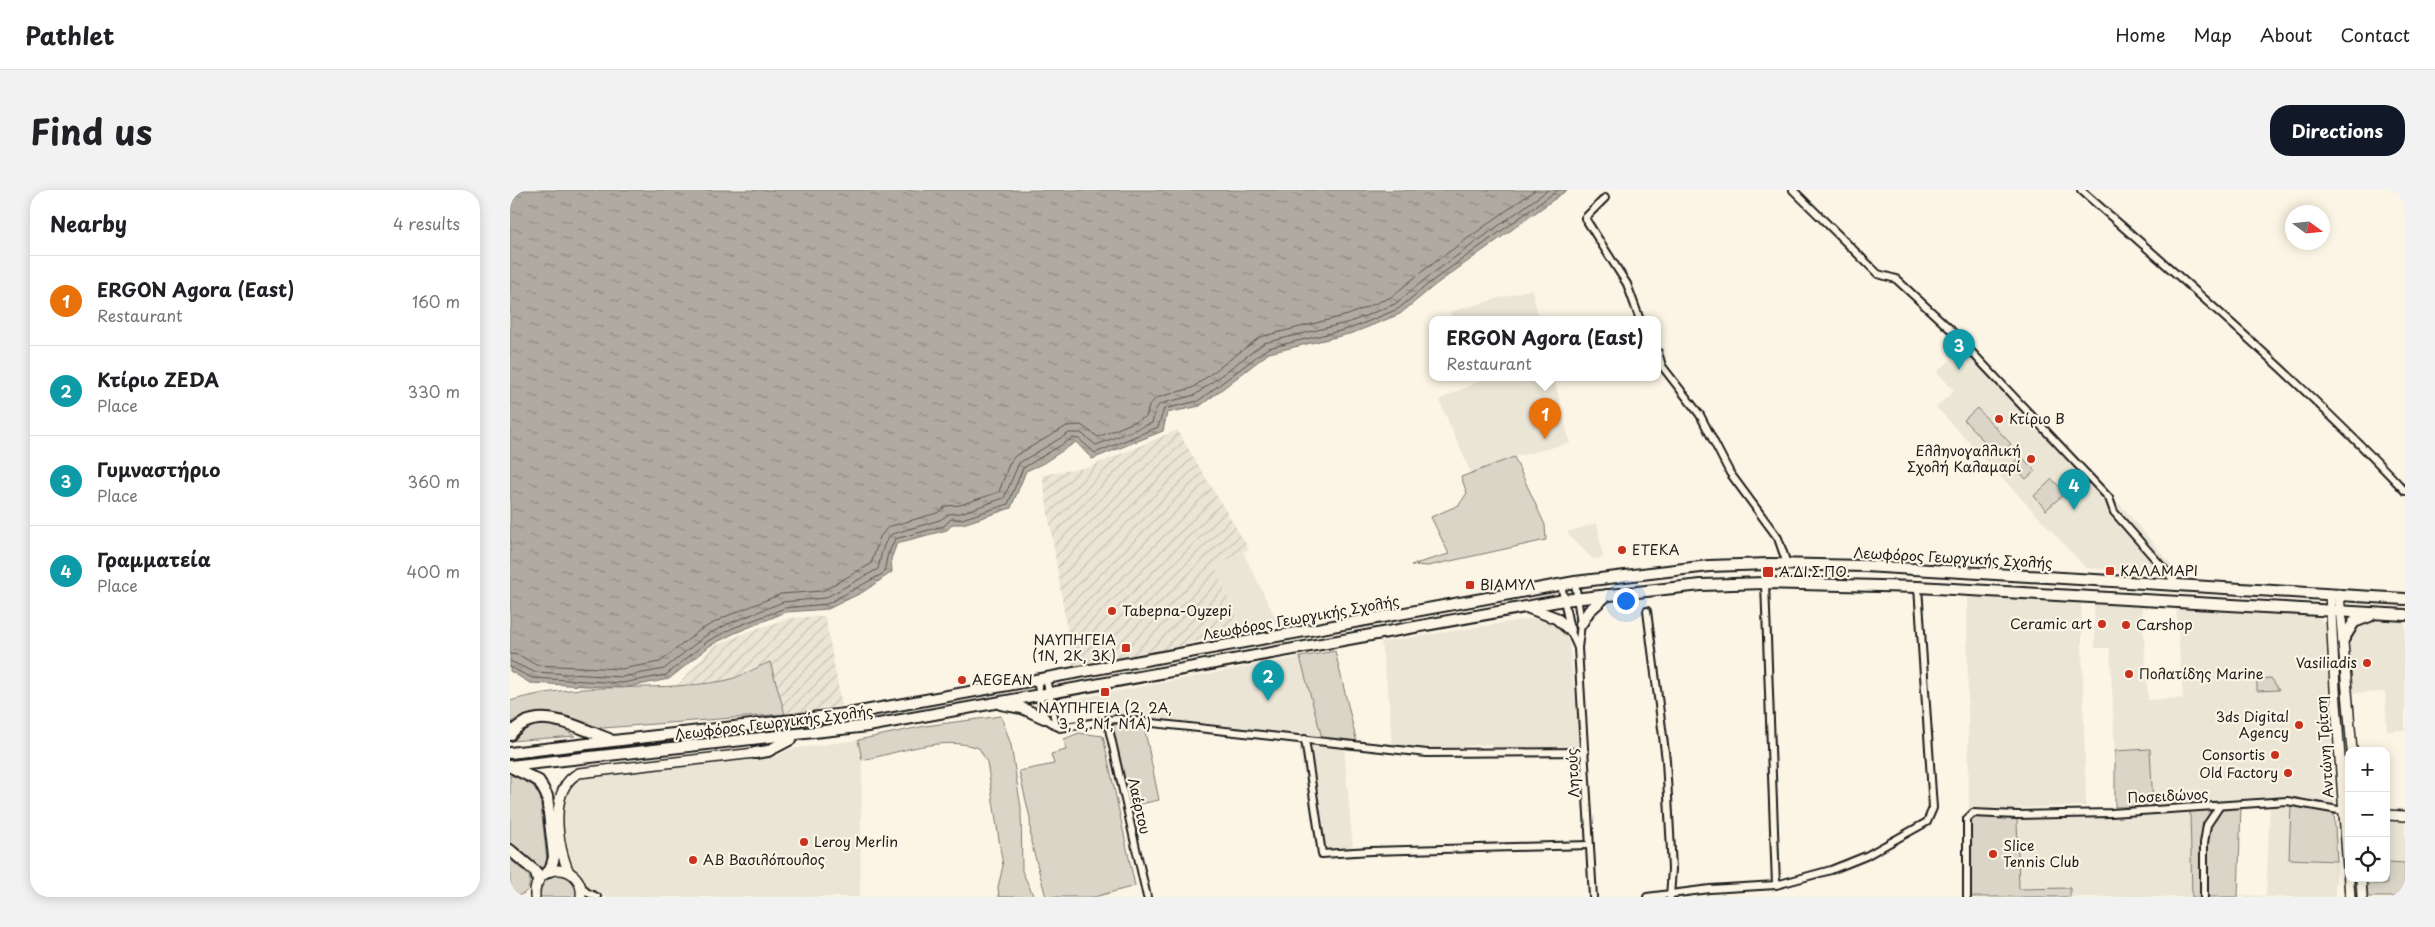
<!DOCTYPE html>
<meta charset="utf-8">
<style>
body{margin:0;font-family:"Playpen Sans",sans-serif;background:#f2f2f2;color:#202124}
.controls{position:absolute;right:15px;bottom:15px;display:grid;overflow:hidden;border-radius:10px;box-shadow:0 2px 12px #0003}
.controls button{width:45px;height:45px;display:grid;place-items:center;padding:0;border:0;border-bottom:1px solid #e0e0e0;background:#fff;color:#202124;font:25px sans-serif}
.compass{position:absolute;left:1775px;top:15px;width:45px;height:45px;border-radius:50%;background:#fff;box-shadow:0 2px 12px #0003;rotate:105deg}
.you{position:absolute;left:1115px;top:410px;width:18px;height:18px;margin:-12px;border:4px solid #fff;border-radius:50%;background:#1a73e8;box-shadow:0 0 0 8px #1a73e833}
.badge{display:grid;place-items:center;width:32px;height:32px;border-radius:50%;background:#111827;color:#fff;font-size:16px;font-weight:700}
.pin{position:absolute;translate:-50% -41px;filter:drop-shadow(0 1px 2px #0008)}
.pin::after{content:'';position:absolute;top:26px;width:18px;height:15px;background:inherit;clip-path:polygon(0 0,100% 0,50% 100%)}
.popup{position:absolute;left:919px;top:126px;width:232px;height:65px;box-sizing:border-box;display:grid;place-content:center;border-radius:10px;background:#fff;filter:drop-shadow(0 1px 4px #0005);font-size:16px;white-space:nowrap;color:#757577}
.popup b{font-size:19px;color:#202124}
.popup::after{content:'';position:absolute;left:50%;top:100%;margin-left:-10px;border:10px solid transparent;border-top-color:#fff}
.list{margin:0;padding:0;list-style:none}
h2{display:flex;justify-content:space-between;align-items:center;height:65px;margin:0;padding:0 20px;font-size:21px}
h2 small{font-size:16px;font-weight:400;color:#757577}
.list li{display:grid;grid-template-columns:32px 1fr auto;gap:15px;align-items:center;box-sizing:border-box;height:90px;padding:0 20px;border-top:1px solid #e0e0e0}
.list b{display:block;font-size:19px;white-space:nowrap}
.list p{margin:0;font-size:16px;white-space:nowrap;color:#757577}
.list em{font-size:16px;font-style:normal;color:#757577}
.icon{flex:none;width:28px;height:28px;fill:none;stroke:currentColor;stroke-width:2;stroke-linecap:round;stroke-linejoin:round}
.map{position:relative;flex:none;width:1895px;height:707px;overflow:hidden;border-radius:20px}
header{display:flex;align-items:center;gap:30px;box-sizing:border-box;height:70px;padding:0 25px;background:#fff;border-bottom:1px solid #e0e0e0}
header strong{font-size:24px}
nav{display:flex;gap:28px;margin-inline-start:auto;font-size:18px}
.intro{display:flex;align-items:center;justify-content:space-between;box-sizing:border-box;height:120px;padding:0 30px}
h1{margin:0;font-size:35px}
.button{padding:12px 22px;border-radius:20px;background:#111827;color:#fff;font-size:18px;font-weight:700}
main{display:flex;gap:30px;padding:0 30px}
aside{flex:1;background:#fff;border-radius:20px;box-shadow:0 2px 12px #0003}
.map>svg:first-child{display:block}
.built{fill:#ebe5d6}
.industrial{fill:url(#industrial-furrows)}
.green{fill:#dbd5c8;stroke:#7c7872}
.water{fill:url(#water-ripples);stroke:#75726c}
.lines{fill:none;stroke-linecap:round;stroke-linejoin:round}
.shore{stroke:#575551;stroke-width:1}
.street-casing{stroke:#1c1c1c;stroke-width:10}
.secondary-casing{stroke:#1c1c1c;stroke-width:12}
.primary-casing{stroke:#1c1c1c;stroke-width:14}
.street{stroke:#fcf5e5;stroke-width:6}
.secondary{stroke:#fcf5e5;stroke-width:9}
.primary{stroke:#fcf5e5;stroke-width:10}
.poi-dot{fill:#c8321e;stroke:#fcf5e5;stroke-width:2}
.labels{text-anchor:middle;stroke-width:4.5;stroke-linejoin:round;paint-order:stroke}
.poi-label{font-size:14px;fill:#1c1c1c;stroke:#fcf5e5;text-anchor:start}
.street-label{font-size:14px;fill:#1c1c1c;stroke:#fcf5e5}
</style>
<header>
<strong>Pathlet</strong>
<nav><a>Home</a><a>Map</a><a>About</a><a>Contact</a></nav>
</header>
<div class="intro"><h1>Find us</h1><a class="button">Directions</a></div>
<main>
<aside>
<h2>Nearby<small>4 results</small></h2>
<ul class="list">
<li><span class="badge" style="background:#e8710a">1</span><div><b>ERGON Agora (East)</b><p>Restaurant</p></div><em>160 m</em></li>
<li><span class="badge" style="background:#0f9aa8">2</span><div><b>Κτίριο ZEDA</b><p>Place</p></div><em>330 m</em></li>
<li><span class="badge" style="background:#0f9aa8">3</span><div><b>Γυμναστήριο</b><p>Place</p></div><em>360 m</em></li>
<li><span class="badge" style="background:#0f9aa8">4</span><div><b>Γραμματεία</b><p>Place</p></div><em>400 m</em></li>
</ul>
</aside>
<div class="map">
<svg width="1895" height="707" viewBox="0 0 1895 707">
<defs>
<pattern id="industrial-furrows" width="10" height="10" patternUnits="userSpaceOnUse" patternTransform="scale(1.25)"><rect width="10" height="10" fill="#ebe5d6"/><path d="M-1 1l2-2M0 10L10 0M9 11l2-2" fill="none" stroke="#c9c4b7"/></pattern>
<pattern id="water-ripples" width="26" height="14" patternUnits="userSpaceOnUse" patternTransform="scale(1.25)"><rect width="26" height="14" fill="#b0aba1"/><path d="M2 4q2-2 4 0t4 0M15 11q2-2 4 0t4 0" fill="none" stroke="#8e8a82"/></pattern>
</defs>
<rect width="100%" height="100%" fill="#fcf5e5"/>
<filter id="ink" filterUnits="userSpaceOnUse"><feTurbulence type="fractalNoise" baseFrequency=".02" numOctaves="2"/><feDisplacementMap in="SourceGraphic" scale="10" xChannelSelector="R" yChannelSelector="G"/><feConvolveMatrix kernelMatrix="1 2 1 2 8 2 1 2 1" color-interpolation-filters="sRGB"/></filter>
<g filter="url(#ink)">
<g class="built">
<path d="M1022,99L1029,130H944L940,122Z"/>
<path d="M1459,153L1615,320L1670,385L1576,378L1426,217L1444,201L1427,182Z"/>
<path d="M968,188H1044L1060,253L1004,267L961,283L929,210L969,191Z"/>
<path d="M1087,333L1093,368L1083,369L1061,348L1057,342Z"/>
<path d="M733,362L768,433L732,440L705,376Z"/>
<path d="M1457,404L1571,410L1576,616L1508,618L1507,629L1680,620L1682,707H1560V698L1509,699L1507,629L1496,624V621H1459Z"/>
<path d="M1584,411L1632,414L1638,510L1673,508L1666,416L1804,426L1810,429L1815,434L1825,615L1778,607L1643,616L1640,559L1605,561L1600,458H1585Z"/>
<path d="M1025,428L1043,430L1053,439L1059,451L1071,559L982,560L981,554L930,559L882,557L879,510L871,452Z"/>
<path d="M1852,431L1895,432V540L1877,541L1875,502L1843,503L1837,445Z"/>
<path d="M790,467L812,548L651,532L603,525L560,513V510Z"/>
<path d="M348,550L352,572L350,707H84L74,690L58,673L54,663L49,617L58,590L72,583L238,566L265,567L280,559Z"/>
<path d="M788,554L834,558L843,660L809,664Z"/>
<path d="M1772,613L1781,615L1779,669L1827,671L1825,707H1728V705L1756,706L1760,614Z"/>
<path d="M1879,629L1895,630V673L1877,672Z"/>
</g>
<g class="industrial">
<path d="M667,240L739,359L705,376L732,440L564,483L532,285L580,277Z"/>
<path d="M315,426L332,516L275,524L259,472L215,491L167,496L202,457L237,442L279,428Z"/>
</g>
<g class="green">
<path d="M1467,218L1501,254L1488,266L1454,230Z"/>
<path d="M1511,266L1525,281L1516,289L1502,274Z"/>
<path d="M1004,267L1035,335L1036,350L918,376L901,375L939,364L921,327L949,315L957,303L951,287Z"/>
<path d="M1542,289L1555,303L1536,320L1524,306Z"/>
<path d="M825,461L847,553L812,548L790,467Z"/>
<path d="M260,472L275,524L93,538C62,535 30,510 0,533V511C69,490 143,503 213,491C229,488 245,478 260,472Z"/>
<path d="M1761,488L1769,500L1747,501V489Z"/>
<path d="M491,526L501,555L511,618L512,681L524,707H489L488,697L493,676L477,572L469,558C432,545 389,563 352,570L348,550L415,536Z"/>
<path d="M28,533L52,538L65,546L0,551L12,539Z"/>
<path d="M601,534L634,536L649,610L621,616Z"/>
<path d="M569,543L593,546L625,696L584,707H536L521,652L520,628L509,581L544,574L541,564L556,560L554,549Z"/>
<path d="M1640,559L1643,616L1605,617V561Z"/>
<path d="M0,585L21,593L30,606L37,671L35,676L31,679L0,656Z"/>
<path d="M1731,615L1728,707H1682L1680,620Z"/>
<path d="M1781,615L1824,621L1827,671L1779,669Z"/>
<path d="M1459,621H1496V624L1507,629L1509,699L1560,698V707H1459Z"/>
<path d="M0,669L19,686C22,700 14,707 0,706Z"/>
<path d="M1877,672L1895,673V707H1858L1857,694H1877Z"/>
<path d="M44,684C59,684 68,692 67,707H30C29,696 34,689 44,684Z"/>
</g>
<path class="water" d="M0,0H1057L925,95L890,124L843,143L759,163L690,216L657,223L653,241L582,269L566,252L532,274L516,281L501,318L453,334H443L437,340L387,353L381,369L382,382L353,402L318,419L276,422L225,443L201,455L159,489L113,498L20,493L0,481Z"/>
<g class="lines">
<g class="shore">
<path d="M0,464L9,465L26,475L111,479L150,472L190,440L217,426L271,404L312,401L361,374L370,347L378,337L427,323L436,316L450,315L489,302L499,274L505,266L557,236L571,235L588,247L636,227L639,216L646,208L682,198L750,147L838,125L881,107L914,80L1025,0"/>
<path d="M0,471L24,482L112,487L154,479L195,446L220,433L273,412L315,408L368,379C371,368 372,352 382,344L430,330L439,324L451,323L494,308L509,273L559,243H571L586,255L642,233L646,219L650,214L685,205L754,153L840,132L885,114L919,86L1038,0"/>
<path d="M0,477L22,488L112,493L156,485L198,451L223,438L275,418L317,414L374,383L377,367L385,349L434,336L441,329H452L498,314L513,278L563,248L569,249L585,263L648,237L654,219L688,211L758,158L842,138L888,119L922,91L1048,0"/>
</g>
<defs>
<g id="street">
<path d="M1283,0L1368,84L1386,89L1439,138L1599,308L1604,322L1668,395"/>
<path d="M1571,0C1682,98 1794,194 1895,301"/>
<path d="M1095,8L1075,28L1117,94L1130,130"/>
<path d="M1148,162L1152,176L1190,225L1220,283L1268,348L1277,374"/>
<path d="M1065,392L1071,434L1068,458L1083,707"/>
<path d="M1051,394L1060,440L1068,458"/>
<path d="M1137,421L1156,570L1162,679L1160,707"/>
<path d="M536,488L546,536"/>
<path d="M527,490L534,528L550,538L606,529L917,563L1075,562"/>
<path d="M597,530L637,707"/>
<path d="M795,549L812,664L861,661L1079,655"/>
<path d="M70,694L76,702L87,707"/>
<path d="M1266,695L1321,680L1356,666L1417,632L1423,618L1408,397"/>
<path d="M1137,707L1200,699L1266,695L1255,393"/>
<path d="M1457,707V629L1463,623L1507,625L1601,623L1777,611L1834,621"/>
<path d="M1694,707V653L1697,635L1709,617"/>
</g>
<g id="secondary">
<path d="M1820,404L1825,499L1840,707"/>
<path d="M1829,404L1842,561"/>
<path d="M1876,625L1895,626"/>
<path d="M59,682C47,656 38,598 69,583L245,563"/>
<path d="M1851,688L1852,707"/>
<path d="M25,707C22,671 75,671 71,707"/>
</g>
<g id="primary">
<path d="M1019,418L1046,428L1060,440"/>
<path d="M1071,434L1079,421L1097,405"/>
<path d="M1833,450L1844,432L1860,426"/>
<path d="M491,514L512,518L534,528"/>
<path d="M0,545C25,512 69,538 99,549"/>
<path d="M0,563L344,523L1065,392L1199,376L1259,374L1355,376L1895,409"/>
<path d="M245,563L258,561L281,549"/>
<path d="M0,576L358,536L1054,410L1191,395L1255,393L1408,397L1895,425"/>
<path d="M1,577L29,591L37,606L44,667L41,678L36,683"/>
<path d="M0,660L26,682L28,691"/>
</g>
</defs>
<use href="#street" class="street-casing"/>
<use href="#secondary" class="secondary-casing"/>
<use href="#primary" class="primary-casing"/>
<use href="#street" class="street"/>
<use href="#secondary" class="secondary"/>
<use href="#primary" class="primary"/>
</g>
</g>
<g class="poi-dot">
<circle cx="1489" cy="229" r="5"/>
<circle cx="1521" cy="269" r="5"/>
<circle cx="1112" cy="360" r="5"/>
<rect x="1595" y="376" width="10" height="10" rx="2.5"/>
<rect x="1252" y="376" width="12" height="12" rx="2.5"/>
<rect x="955" y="390" width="10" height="10" rx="2.5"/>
<circle cx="602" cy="421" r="5"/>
<circle cx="1592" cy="434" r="5"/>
<circle cx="1616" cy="435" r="5"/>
<rect x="611" y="453" width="10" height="10" rx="2.5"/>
<circle cx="1857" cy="473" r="5"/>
<circle cx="1619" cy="484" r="5"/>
<circle cx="452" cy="490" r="5"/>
<rect x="590" y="497" width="10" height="10" rx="2.5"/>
<circle cx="1789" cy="535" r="5"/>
<circle cx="1765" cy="565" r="5"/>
<circle cx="1778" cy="583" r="5"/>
<circle cx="294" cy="652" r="5"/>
<circle cx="1483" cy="664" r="5"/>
<circle cx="183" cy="670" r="5"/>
</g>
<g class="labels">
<g class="poi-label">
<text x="1499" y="234">Κτίριο Β</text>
<text x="1511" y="266" text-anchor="end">Ελληνογαλλική<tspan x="1511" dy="16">Σχολή Καλαμαρί</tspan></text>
<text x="1122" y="365">ΕΤΕΚΑ</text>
<text x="1610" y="386">ΚΑΛΑΜΑΡΙ</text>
<text x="1269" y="387">Α.ΔΙ.Σ.ΠΟ.</text>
<text x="970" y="400">ΒΙΑΜΥΛ</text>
<text x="612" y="426">Tabepna-Oyzepi</text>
<text x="1582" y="439" text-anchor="end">Ceramic art</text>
<text x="1626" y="440">Carshop</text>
<text x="606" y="455" text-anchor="end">ΝΑΥΠΗΓΕΙΑ<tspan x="606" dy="16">(1Ν, 2Κ, 3Κ)</tspan></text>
<text x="1847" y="478" text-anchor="end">Vasiliadis</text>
<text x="1629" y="489">Πολατίδης Marine</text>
<text x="462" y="495">AEGEAN</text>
<text x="595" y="523" text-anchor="middle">ΝΑΥΠΗΓΕΙΑ (2, 2Α,<tspan x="595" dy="16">3, 8, Ν1, Ν1Α)</tspan></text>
<text x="1779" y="532" text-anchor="end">3ds Digital<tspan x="1779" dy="16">Agency</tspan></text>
<text x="1755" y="570" text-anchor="end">Consortis</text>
<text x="1768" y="588" text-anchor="end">Old Factory</text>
<text x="304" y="657">Leroy Merlin</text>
<text x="1493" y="661">Slice<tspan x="1493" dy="16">Tennis Club</tspan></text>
<text x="193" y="675">ΑΒ Βασιλόπουλος</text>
</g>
<g class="street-label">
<text transform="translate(1443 368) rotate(3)" y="5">Λεωφόρος Γεωργικής Σχολής</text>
<text transform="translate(791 428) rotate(-10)" y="5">Λεωφόρος Γεωργικής Σχολής</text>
<text transform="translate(264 533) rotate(-7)" y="5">Λεωφόρος Γεωργικής Σχολής</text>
<text transform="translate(1815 557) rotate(-94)" y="5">Αντώνη Τρίτση</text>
<text transform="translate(1063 583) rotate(-93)" y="5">Λητούς</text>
<text transform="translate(1658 606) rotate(-3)" y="5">Ποσειδώνος</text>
<text transform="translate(629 616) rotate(77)" y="5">Λαέρτου</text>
</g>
</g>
</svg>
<div class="controls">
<button>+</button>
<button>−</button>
<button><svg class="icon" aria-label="locate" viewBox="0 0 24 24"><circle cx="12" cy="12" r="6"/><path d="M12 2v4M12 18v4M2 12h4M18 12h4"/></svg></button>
</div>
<svg class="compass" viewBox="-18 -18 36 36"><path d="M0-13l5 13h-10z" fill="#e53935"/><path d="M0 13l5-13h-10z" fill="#757577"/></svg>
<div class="you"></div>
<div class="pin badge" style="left:1035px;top:249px;background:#e8710a">1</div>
<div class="popup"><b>ERGON Agora (East)</b>Restaurant</div>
<div class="pin badge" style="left:758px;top:511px;background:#0f9aa8">2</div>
<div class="pin badge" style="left:1449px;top:180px;background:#0f9aa8">3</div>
<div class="pin badge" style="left:1564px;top:320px;background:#0f9aa8">4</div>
</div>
</main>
